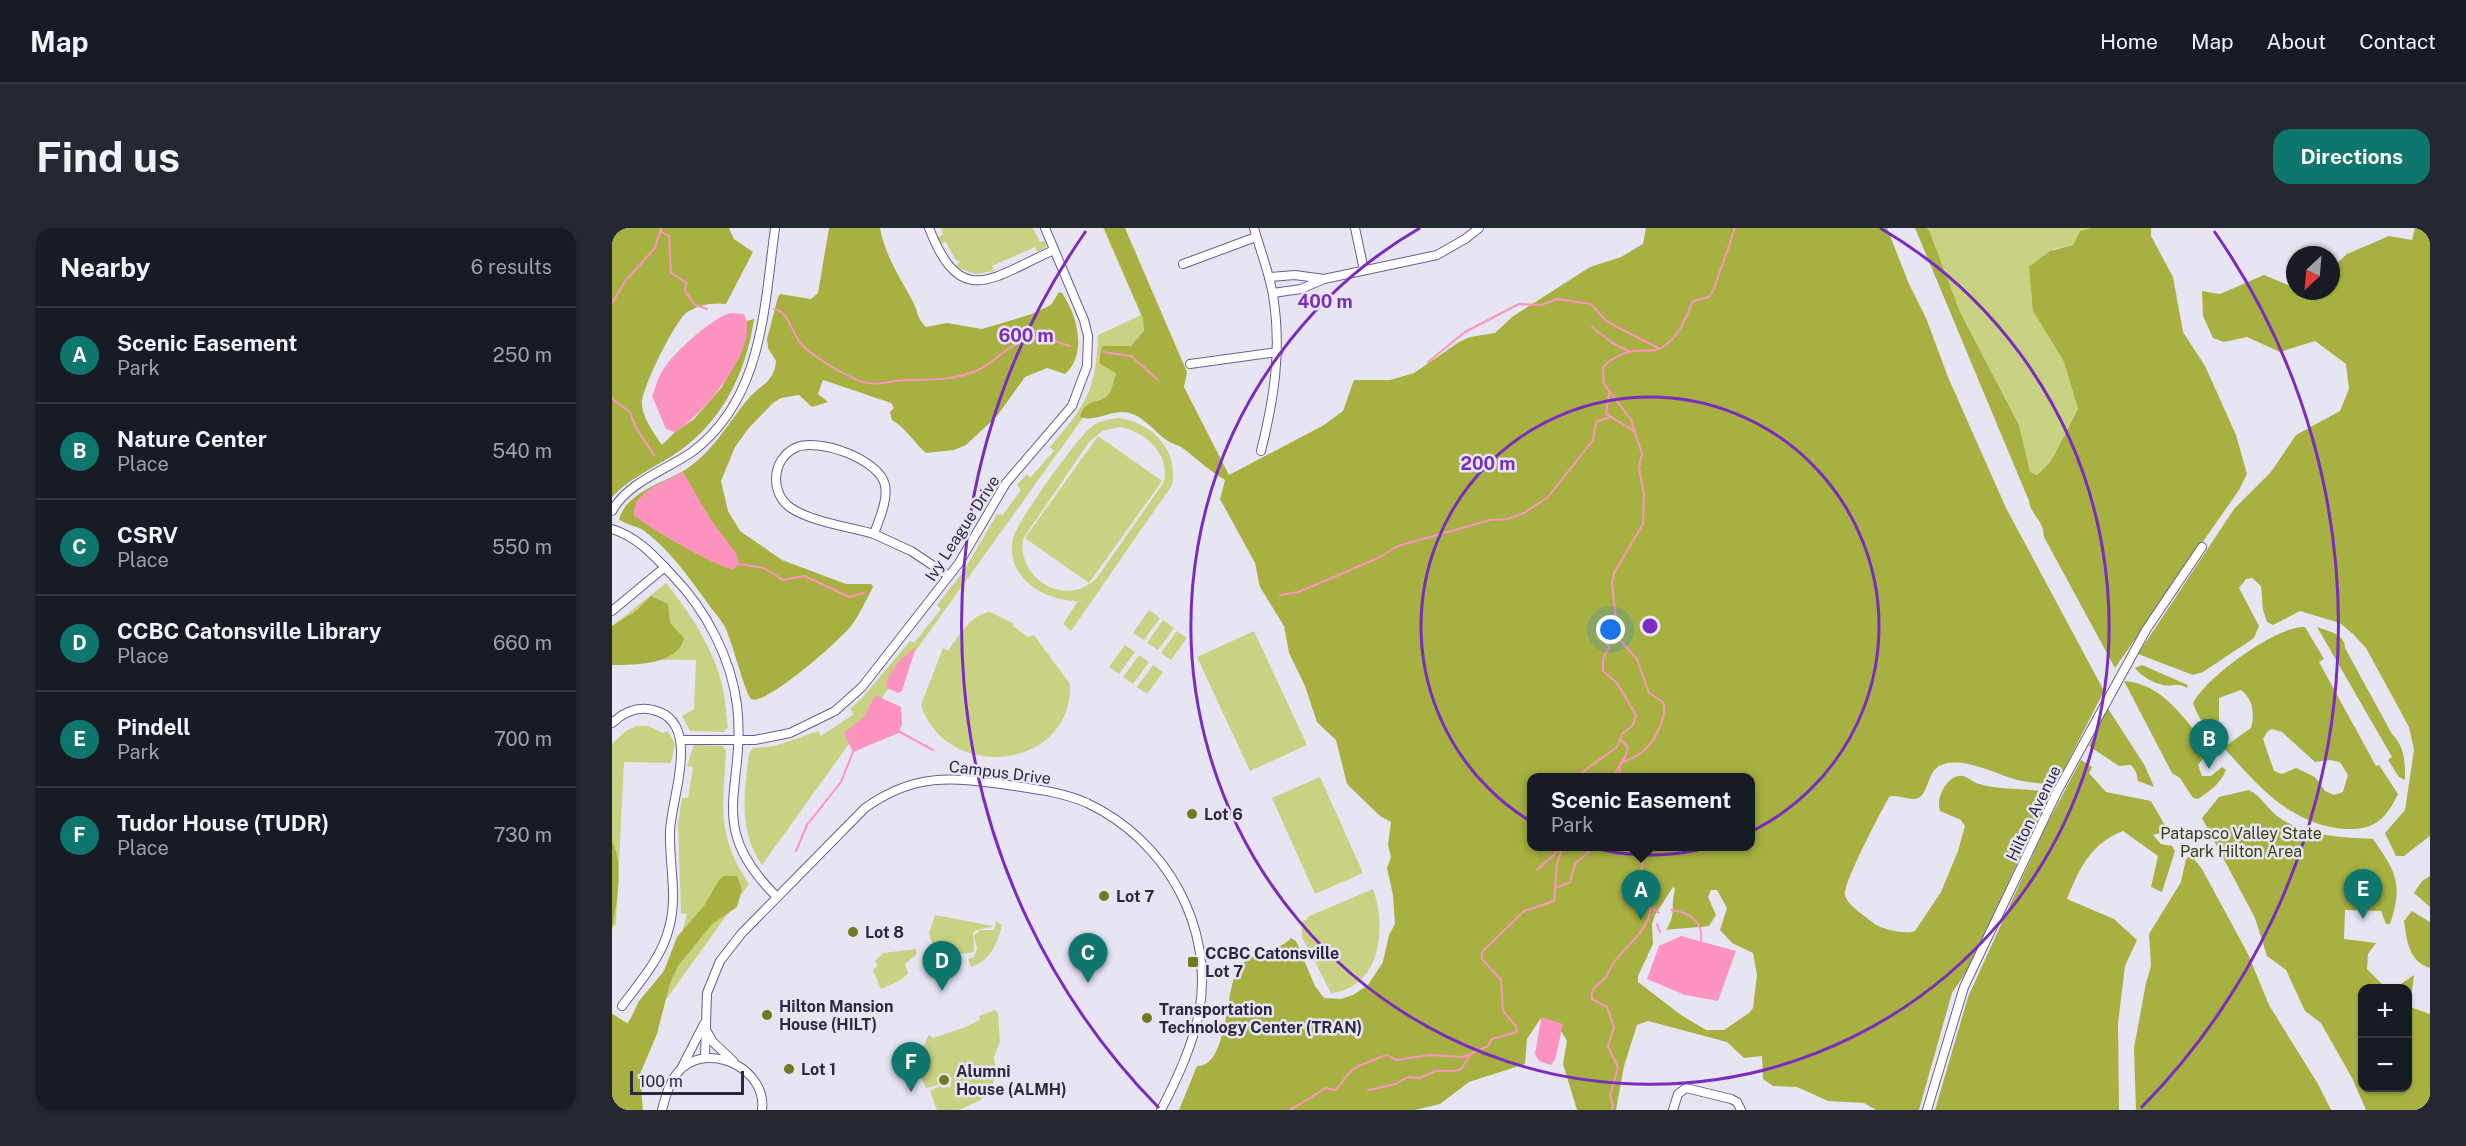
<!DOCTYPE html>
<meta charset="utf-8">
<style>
body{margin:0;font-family:"Public Sans",sans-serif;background:#242831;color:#f1f3f6}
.controls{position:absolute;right:18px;bottom:18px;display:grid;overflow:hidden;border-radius:12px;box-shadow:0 2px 4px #0004}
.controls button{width:54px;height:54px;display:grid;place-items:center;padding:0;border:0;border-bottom:2px solid #363941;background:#171b24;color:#f1f3f6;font:30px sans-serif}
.compass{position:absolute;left:1674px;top:18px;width:54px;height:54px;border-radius:50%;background:#171b24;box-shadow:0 2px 4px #0004;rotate:206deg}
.scale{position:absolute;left:18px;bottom:15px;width:114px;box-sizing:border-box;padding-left:6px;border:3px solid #2e2742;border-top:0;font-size:16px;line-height:21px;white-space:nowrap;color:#2e2742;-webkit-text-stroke:4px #e8e5f3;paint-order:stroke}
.you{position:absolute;left:999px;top:402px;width:21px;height:21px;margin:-15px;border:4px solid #fff;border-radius:50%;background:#1a73e8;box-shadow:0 0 0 9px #1a73e833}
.badge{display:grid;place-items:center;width:39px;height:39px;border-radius:50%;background:#0f766e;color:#fff;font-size:20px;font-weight:700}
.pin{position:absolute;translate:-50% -50px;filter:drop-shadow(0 2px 3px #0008)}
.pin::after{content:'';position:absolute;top:32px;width:21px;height:18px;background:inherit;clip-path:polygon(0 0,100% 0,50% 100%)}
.popup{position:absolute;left:915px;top:545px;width:228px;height:78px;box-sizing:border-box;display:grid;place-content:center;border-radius:12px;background:#171b24;filter:drop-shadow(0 2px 4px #0005);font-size:20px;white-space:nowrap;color:#9ea1a6}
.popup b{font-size:22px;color:#f1f3f6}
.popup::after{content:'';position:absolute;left:50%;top:100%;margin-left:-12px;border:12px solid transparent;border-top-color:#171b24}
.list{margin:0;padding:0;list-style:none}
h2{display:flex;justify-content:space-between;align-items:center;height:78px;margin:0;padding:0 24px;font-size:26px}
h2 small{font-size:20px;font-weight:400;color:#9ea1a6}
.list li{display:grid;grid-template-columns:39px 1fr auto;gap:18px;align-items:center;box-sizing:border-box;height:96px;padding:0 24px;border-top:2px solid #363941}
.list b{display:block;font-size:22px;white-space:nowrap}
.list p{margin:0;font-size:20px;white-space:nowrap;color:#9ea1a6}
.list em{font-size:20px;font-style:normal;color:#9ea1a6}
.map{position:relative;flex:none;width:1818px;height:882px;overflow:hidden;border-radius:18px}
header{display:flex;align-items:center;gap:36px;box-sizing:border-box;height:84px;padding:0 30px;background:#171b24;border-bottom:2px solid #363941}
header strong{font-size:28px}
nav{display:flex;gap:33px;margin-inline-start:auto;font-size:21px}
.intro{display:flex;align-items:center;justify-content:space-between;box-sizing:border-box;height:144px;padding:0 36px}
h1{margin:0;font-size:42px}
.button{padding:15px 27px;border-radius:18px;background:#0f766e;color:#fff;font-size:21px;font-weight:700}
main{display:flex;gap:36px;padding:0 36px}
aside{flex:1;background:#171b24;border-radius:18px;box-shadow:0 2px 4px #0004}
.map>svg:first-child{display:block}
.green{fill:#c9d283;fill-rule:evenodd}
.forest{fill:#a7b141;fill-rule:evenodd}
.water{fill:#fd94c0}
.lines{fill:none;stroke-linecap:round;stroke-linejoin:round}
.stream{stroke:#fd94c0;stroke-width:2}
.minor-casing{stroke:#6a5c98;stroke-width:10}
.minor{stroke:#fff;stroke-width:8}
.ring{fill:none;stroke:#7b2cbf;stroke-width:3}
.poi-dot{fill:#727923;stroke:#e8e5f3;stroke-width:2}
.labels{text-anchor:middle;stroke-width:5;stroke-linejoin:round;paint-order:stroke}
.street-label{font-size:16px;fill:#2e2742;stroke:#e8e5f3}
.poi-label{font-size:16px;font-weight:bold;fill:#2e2742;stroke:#e8e5f3;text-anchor:start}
.park-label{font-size:16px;fill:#393d0e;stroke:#e8e5f3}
.centre{fill:#7b2cbf;stroke:#e8e5f3;stroke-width:3}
.ring-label{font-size:18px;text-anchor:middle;font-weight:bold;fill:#7b2cbf;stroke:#e8e5f3;stroke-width:5;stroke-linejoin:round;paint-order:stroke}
</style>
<header>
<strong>Map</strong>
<nav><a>Home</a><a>Map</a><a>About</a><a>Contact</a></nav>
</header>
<div class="intro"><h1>Find us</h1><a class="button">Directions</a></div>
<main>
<aside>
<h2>Nearby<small>6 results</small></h2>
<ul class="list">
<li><span class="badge">A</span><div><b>Scenic Easement</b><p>Park</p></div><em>250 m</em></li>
<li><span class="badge">B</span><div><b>Nature Center</b><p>Place</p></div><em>540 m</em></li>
<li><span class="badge">C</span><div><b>CSRV</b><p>Place</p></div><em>550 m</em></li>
<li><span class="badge">D</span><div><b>CCBC Catonsville Library</b><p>Place</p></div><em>660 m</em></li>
<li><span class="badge">E</span><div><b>Pindell</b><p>Park</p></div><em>700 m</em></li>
<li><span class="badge">F</span><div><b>Tudor House (TUDR)</b><p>Place</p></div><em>730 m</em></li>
</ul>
</aside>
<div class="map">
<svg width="1818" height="882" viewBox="0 0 1818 882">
<rect width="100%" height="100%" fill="#e8e5f3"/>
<g class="green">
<path d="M329,0H421L428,14L433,13L434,19L426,24L423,19L380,38L382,43L363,46L344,39L348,34L343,31L334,14L328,16L326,9L331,7Z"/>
<path d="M491,0H510L573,150L478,180L150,637C126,602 132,566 137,526L141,520L163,518L206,503L209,508L242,486L238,481L251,469L298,413L302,415L329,381L325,377L351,344L385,286L391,287L409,262L405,257L414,247L419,249L442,223L438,219C474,177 484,163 486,107L529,87Z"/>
<path d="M1315,0H1479L1468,3L1461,17L1441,21L1421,83L1452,134L1466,181L1439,233L1425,247L1417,244L1407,197L1348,84Z"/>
<path d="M507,190C540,195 567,222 560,257L459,403L451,396L466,373C433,374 392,349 401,310C405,294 463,213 477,201C485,193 496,191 507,190ZM507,199C533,203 558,225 552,254L484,351C453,380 405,351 411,311L477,214L490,203Z"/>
<path d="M486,208L550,253L477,355L413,310Z"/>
<path d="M54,355C77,384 99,416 109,453C113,467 114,484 116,499L112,504L78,503L70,488L82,481L84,432L11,431L0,398Z"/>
<path d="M537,382L548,390L532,412L521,405Z"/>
<path d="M378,384L402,396L401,398L416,409L422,407L458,456C461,542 335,556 309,477L331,420L336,423C348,407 357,387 378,384Z"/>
<path d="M551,392L562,400L546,422L535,415Z"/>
<path d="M565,403L575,410L559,432L549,425Z"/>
<path d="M642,403L695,517L638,543L585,429Z"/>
<path d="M513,417L523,424L507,446L497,439Z"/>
<path d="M527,427L537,434L521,456L511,449Z"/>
<path d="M541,437L551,444L535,466L525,459Z"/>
<path d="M24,498H36L51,505L56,503L63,516L59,535L12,534L4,695L0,701V516L14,503Z"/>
<path d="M82,517L111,518L114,523C111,578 104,607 137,656L0,847V785L15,795C41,758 65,731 75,686L69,685L66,596L70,570H76L81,539L75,538Z"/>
<path d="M708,549L751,645L703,666L660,570Z"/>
<path d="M761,661C775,699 769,760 719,765L690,709V693L696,691L695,689Z"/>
<path d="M323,687L381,698L380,699C352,704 364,702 362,724L343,727L337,717L321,718L317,705Z"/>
<path d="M384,693L390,697C385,716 379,732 359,739L356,731L362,729L365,721L362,708L368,702H382Z"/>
<path d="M304,721L305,726L293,736L296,746L285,754L269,761L261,742L266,737L263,733L271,725Z"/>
<path d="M383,782L386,785L388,813L382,829L384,843L379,863L367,873L347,882H325L318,863L329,857L330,860L338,859L340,851L335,845L325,850L326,857L314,860L303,834L317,807L321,810L351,800L368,792L367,788Z"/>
</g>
<g class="forest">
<path d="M0,0H117L122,11L141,24L114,76C101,74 85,77 74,85C63,94 29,161 30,176C30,189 43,207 50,217L63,204L82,191L110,159L134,111L135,93L142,91C134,146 109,197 60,228C39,241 17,251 0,269Z"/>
<path d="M217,0H268C273,28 288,49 301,74C306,83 305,91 314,99L335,95L370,101L420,86L439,77L447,64L450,65C465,87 476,126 453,146L435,140L413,149L385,188L354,217L342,222L314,225C301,214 295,201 280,192L278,184L282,180L279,175L211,152L206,166L216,174L200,179L187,167L169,170L161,175L136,201L123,219L109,253L116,283L128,303L170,332L234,356H259L261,359C254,372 248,386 239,398C228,412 153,479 139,471C134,468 119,410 113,399C108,390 100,382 94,373C76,348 57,321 31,302C23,297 13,297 7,291C16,262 54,255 76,240C102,222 116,195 136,171C149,156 162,155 164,133L156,120L155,111L166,69L168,66L199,71L206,65Z"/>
<path d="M492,0H513L575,144L572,159L617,247L712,197L731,183L742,152H778L802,145L847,114L858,109L883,105L900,89L978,39L1009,29L1031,16L1034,0H1275L1297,56L1314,90L1336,149L1394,280L1492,463L1444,557C1430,555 1415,555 1402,551C1382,545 1347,527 1327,538C1316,545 1317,561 1308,569C1300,575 1286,565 1277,569C1269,584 1231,655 1233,667C1235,677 1252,687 1260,694C1268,701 1293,707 1303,703L1329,664L1346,623L1353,598L1349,592L1328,583C1324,571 1333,551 1346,548C1354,546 1360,554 1367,556C1387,562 1408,560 1428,563L1433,567V576L1354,744L1340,765L1307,882H1264L1252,875L1216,873L1185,859L1161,858L1151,851L1150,828L1132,830L1115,814L1036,793L1025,797L1012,838L1004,882H965L951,836L955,813L949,803L929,790L915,811L913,836L857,854L828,876L803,882H567L585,838C614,839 614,769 623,747C632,722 664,727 679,710L684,713L703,758L712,770L729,771L741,767L756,757L771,734L777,707L783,696L781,667L775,640L779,629L776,617L779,594L768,588L735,556L724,512L705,494L693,458L677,425L672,398L648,359L643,335L608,271L613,252C598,243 586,232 572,221C567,217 561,216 556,213C542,204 534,190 518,185C501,180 483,195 468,189C473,170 484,177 495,168C501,163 500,153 505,146L487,135L490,118H519L532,103L531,90ZM920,550H1138V618H920ZM1061,659L1063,661C1058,680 1065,685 1054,702C1069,700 1081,700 1097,698L1104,687L1096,669L1099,662H1105L1115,680L1108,702L1120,715L1141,725L1145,747L1141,780L1137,785L1112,802H1094L1069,787L1026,754V748L1041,716L1040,696L1043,687Z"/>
<path d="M1303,0H1315L1318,5L1348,84L1407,197L1418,244L1425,247L1439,233L1466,181L1452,134L1421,83L1417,39L1438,23L1461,17L1468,3L1479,0H1539V8L1561,49L1571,104L1593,138L1624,207L1635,246L1627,262L1503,440L1432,309C1431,290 1419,288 1417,273Z"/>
<path d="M1803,0H1818V608L1792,628H1784L1773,605L1793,582L1802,522L1797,499L1754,420L1742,407L1728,395L1688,383L1661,397L1655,394L1651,382L1649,358L1640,350L1634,351L1627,360L1647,398L1642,410L1591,444L1581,447L1526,426L1622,281L1659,244L1684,207L1728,183L1737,161L1734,136L1703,113L1668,124L1635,109L1612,114L1601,110L1591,88L1590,63L1608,66L1652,47L1683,60V63H1719V41L1735,26L1777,8L1800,12Z"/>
<path d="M39,368L56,376L58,395L72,410C66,437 23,437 0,437V398L24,383Z"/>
<path d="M1693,399L1712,431L1707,434L1764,538L1767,537L1786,566C1774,591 1763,602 1734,601C1685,598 1652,565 1621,530C1606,513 1588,497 1581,475C1593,450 1665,397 1693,399ZM1629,462C1641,471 1643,486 1639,500L1615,517L1607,498V470ZM1660,501L1670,504L1703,534L1718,532L1728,534L1736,547L1731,564L1722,567L1713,563L1703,549L1684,540L1670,546L1662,543L1651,511L1656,503Z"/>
<path d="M1705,399C1717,403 1734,407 1733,420L1780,506C1793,519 1793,534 1793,552L1787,549L1776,532L1780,529Z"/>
<path d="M1530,437L1576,457L1575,460C1566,454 1560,459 1551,457C1541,455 1529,448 1523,440Z"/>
<path d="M1512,453C1551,455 1576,494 1597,523L1586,537L1590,548H1599L1610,539L1614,542C1608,556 1599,562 1586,571L1581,570L1568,550L1560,545Z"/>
<path d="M1495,479L1533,538L1542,559L1526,553L1524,544L1519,537L1507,538L1477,518Z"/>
<path d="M1469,532L1480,539L1477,545L1494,564L1539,573L1554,599L1552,604L1541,607L1549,616L1560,618L1563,623L1550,664L1539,659L1546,628L1511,603C1479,615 1467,641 1455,671L1502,691L1525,712L1513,738L1506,795L1507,882H1323L1356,769L1432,602Z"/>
<path d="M1637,562C1648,567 1655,580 1665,588C1694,609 1726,609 1761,611C1783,642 1792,656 1778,696H1774L1769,683L1733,682L1732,711L1764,715L1756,726L1755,741L1771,757L1786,758L1802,747L1798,779L1818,786V882H1754L1740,850L1709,795L1693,783L1674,742L1655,728L1643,690L1590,590L1607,569ZM1750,760H1796V860H1750Z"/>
<path d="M0,614C12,632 5,678 0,699Z"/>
<path d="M1579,627L1590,641L1636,726L1657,777L1706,856L1719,882H1524L1522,820L1534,755L1539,738L1537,706L1569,654L1574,631Z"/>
<path d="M112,648H125L130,661L125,679L100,696L66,738L58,755L45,806L28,846L31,882H0V786L16,796L27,773L52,743L65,709L92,678L107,652Z"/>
<path d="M1818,648V679L1802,665L1810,653Z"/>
<path d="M1800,683L1818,694V740C1796,733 1795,712 1792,693Z"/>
</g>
<g class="water">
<path d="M118,85L132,86C150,119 90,188 63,204L54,201L40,168C43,161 45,152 49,145C60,126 97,92 118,85Z"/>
<path d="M71,244L99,292L124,325L127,335L122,341C111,343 31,297 22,287C19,264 56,253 71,244Z"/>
<path d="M304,419L290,463L286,465L275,460L274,455C283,435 288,432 304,419Z"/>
<path d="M263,467L289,479L290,496L287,505L241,524L232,505L252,489Z"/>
<path d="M1069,708L1124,723L1106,773L1073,767L1035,751L1047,718Z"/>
<path d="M932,790L951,796L943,832L939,837L927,833L923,826L929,791Z"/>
</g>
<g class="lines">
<g class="stream">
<path d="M48,3L57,8L59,45L74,54L73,63L83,77L95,81"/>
<path d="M0,75L14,52L43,20L49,0"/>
<path d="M162,81C177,83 180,106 189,116C201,129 235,149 251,154C271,159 279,151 296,152C320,152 346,152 368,141C389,130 403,107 432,110C441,111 450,116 458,118"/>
<path d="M980,99L999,114L1018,124"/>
<path d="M491,124L519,128L546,152"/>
<path d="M816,134L853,104L907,76L929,77L945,71L979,76L994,93L1046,120"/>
<path d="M997,165L994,185C1003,194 1014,195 1023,205"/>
<path d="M0,171L18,184L23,198L42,227"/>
<path d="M127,336L152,340L171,352L192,348C207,355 222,361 237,369L252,365"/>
<path d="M668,367L686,364L715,352L766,330L786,318L878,292L895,291L912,285L936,269L981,212L984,194L998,189"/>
<path d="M288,504L321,522"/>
<path d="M1009,535C1016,532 1024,529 1030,524C1042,516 1056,488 1051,474L1037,465L1025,431L1006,410L1000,356L1002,345L1031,296L1032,267L1027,240L1030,226L1019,192L992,156L991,140C995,132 1013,124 1022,123C1035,122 1043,125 1054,117C1068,106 1074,89 1081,73L1097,69L1102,61L1123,0"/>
<path d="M962,550L1005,519L1010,506L1021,497L1024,487L1005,455L991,443V431L997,419L992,412L996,397L1003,386"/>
<path d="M1000,550L1013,529L1016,519L1009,512"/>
<path d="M1007,550L1008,538"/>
<path d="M1032,618L1027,671L1047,685"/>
<path d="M184,623L195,597L229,554L241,524"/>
<path d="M925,642L949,620"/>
<path d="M943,660L958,654L963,636L983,618"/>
<path d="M1059,682C1076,684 1092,694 1089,712"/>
<path d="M1045,696L1048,704"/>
<path d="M756,862L784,856L796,849L808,850L823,843H843L849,841L858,827"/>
<path d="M678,882L714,860L723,862C730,856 733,849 739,843C742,839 769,829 775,827L784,832L818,827L852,829L876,818L880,811L905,804L904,798L891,783L889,752L870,731V724L912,683L942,673L945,635L951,618"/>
<path d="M1000,882L1001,876L998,867L1006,840L996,818L1002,799L995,779L980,771C979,756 987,758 994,749C997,744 999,738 1003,733C1014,718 1039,700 1038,680"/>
</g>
<defs>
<g id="minor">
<path d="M317,0C349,82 379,50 442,22"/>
<path d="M642,0C648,22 657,44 661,67C670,122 662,171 649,223"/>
<path d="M743,0L752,42"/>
<path d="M571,36L644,9"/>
<path d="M657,49L683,47L712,51"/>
<path d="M661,65L689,61L712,51L825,27L853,11L867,0"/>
<path d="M578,136L666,124"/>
<path d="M0,283C16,254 54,242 80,224C151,171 152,80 163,0"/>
<path d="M0,301C26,309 43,329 61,348C94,382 119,430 125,477C135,562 91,596 165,669"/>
<path d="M262,306C238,299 200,294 179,280C158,266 159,232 183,220C206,209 267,231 273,257C276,273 267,291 262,306L299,323L337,348"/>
<path d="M0,383L53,339"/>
<path d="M0,495C12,484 25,478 41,482C91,493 59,569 58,604C57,636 66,669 57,700C50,729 28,754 10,778"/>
<path d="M69,512H143L178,505L223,483L250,459L347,335L394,255L460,178L475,138L476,108L472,92L433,0"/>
<path d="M94,802L101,814L121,833"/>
<path d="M93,829L95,765L108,733L130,705L253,580C302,545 338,549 396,557C422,561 450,564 475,575C554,612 603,699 587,785C580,819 565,851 549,882"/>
<path d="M70,839L92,796"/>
<path d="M50,882C54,867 58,851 70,840C100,814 155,842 150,882"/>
<path d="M1061,882L1066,866L1074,860L1119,871L1125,874L1129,882"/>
<path d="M1315,882L1352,759L1445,564L1534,402L1590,319"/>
</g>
</defs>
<use href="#minor" class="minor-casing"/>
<use href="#minor" class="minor"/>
</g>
<g class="ring">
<circle cx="1038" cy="398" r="229"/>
<path d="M1268 0A459 459 0 1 1 808 0"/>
<path d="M547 880A688 688 0 0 1 474 3M1602 3A688 688 0 0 1 1529 880"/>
</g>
<g class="poi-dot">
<circle cx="580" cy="586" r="6"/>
<circle cx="492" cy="668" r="6"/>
<circle cx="241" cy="704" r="6"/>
<rect x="575" y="728" width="12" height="12" rx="3"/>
<circle cx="155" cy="787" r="6"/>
<circle cx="535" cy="790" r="6"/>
<circle cx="177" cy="841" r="6"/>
<circle cx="332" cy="852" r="6"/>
</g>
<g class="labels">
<g class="street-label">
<text transform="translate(350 300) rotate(-57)" y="6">Ivy League Drive</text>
<text transform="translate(388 544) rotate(7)" y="6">Campus Drive</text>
<text transform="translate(1421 585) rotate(-64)" y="6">Hilton Avenue</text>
</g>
<g class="poi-label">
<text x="592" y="592">Lot 6</text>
<text x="504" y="674">Lot 7</text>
<text x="253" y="710">Lot 8</text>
<text x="593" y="731">CCBC Catonsville<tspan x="593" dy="18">Lot 7</tspan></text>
<text x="167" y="784">Hilton Mansion<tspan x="167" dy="18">House (HILT)</tspan></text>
<text x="547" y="787">Transportation<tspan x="547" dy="18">Technology Center (TRAN)</tspan></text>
<text x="189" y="847">Lot 1</text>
<text x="344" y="849">Alumni<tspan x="344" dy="18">House (ALMH)</tspan></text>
</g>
<g class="park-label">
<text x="1629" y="611">Patapsco Valley State<tspan x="1629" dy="18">Park Hilton Area</tspan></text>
</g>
</g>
<circle cx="1038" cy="398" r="9" class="centre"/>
<g class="ring-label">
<text x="713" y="80">400 m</text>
<text x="414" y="114">600 m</text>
<text x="876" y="242">200 m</text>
</g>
</svg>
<div class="controls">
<button>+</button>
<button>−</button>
</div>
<svg class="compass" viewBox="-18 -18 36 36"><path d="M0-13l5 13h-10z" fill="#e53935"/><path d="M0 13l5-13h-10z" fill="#9ea1a6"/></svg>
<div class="scale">100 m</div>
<div class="you"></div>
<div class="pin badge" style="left:1029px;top:692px">A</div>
<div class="popup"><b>Scenic Easement</b>Park</div>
<div class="pin badge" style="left:1597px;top:541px">B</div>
<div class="pin badge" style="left:476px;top:755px">C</div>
<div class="pin badge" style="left:330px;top:763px">D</div>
<div class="pin badge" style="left:1751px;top:691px">E</div>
<div class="pin badge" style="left:299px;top:864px">F</div>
</div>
</main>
